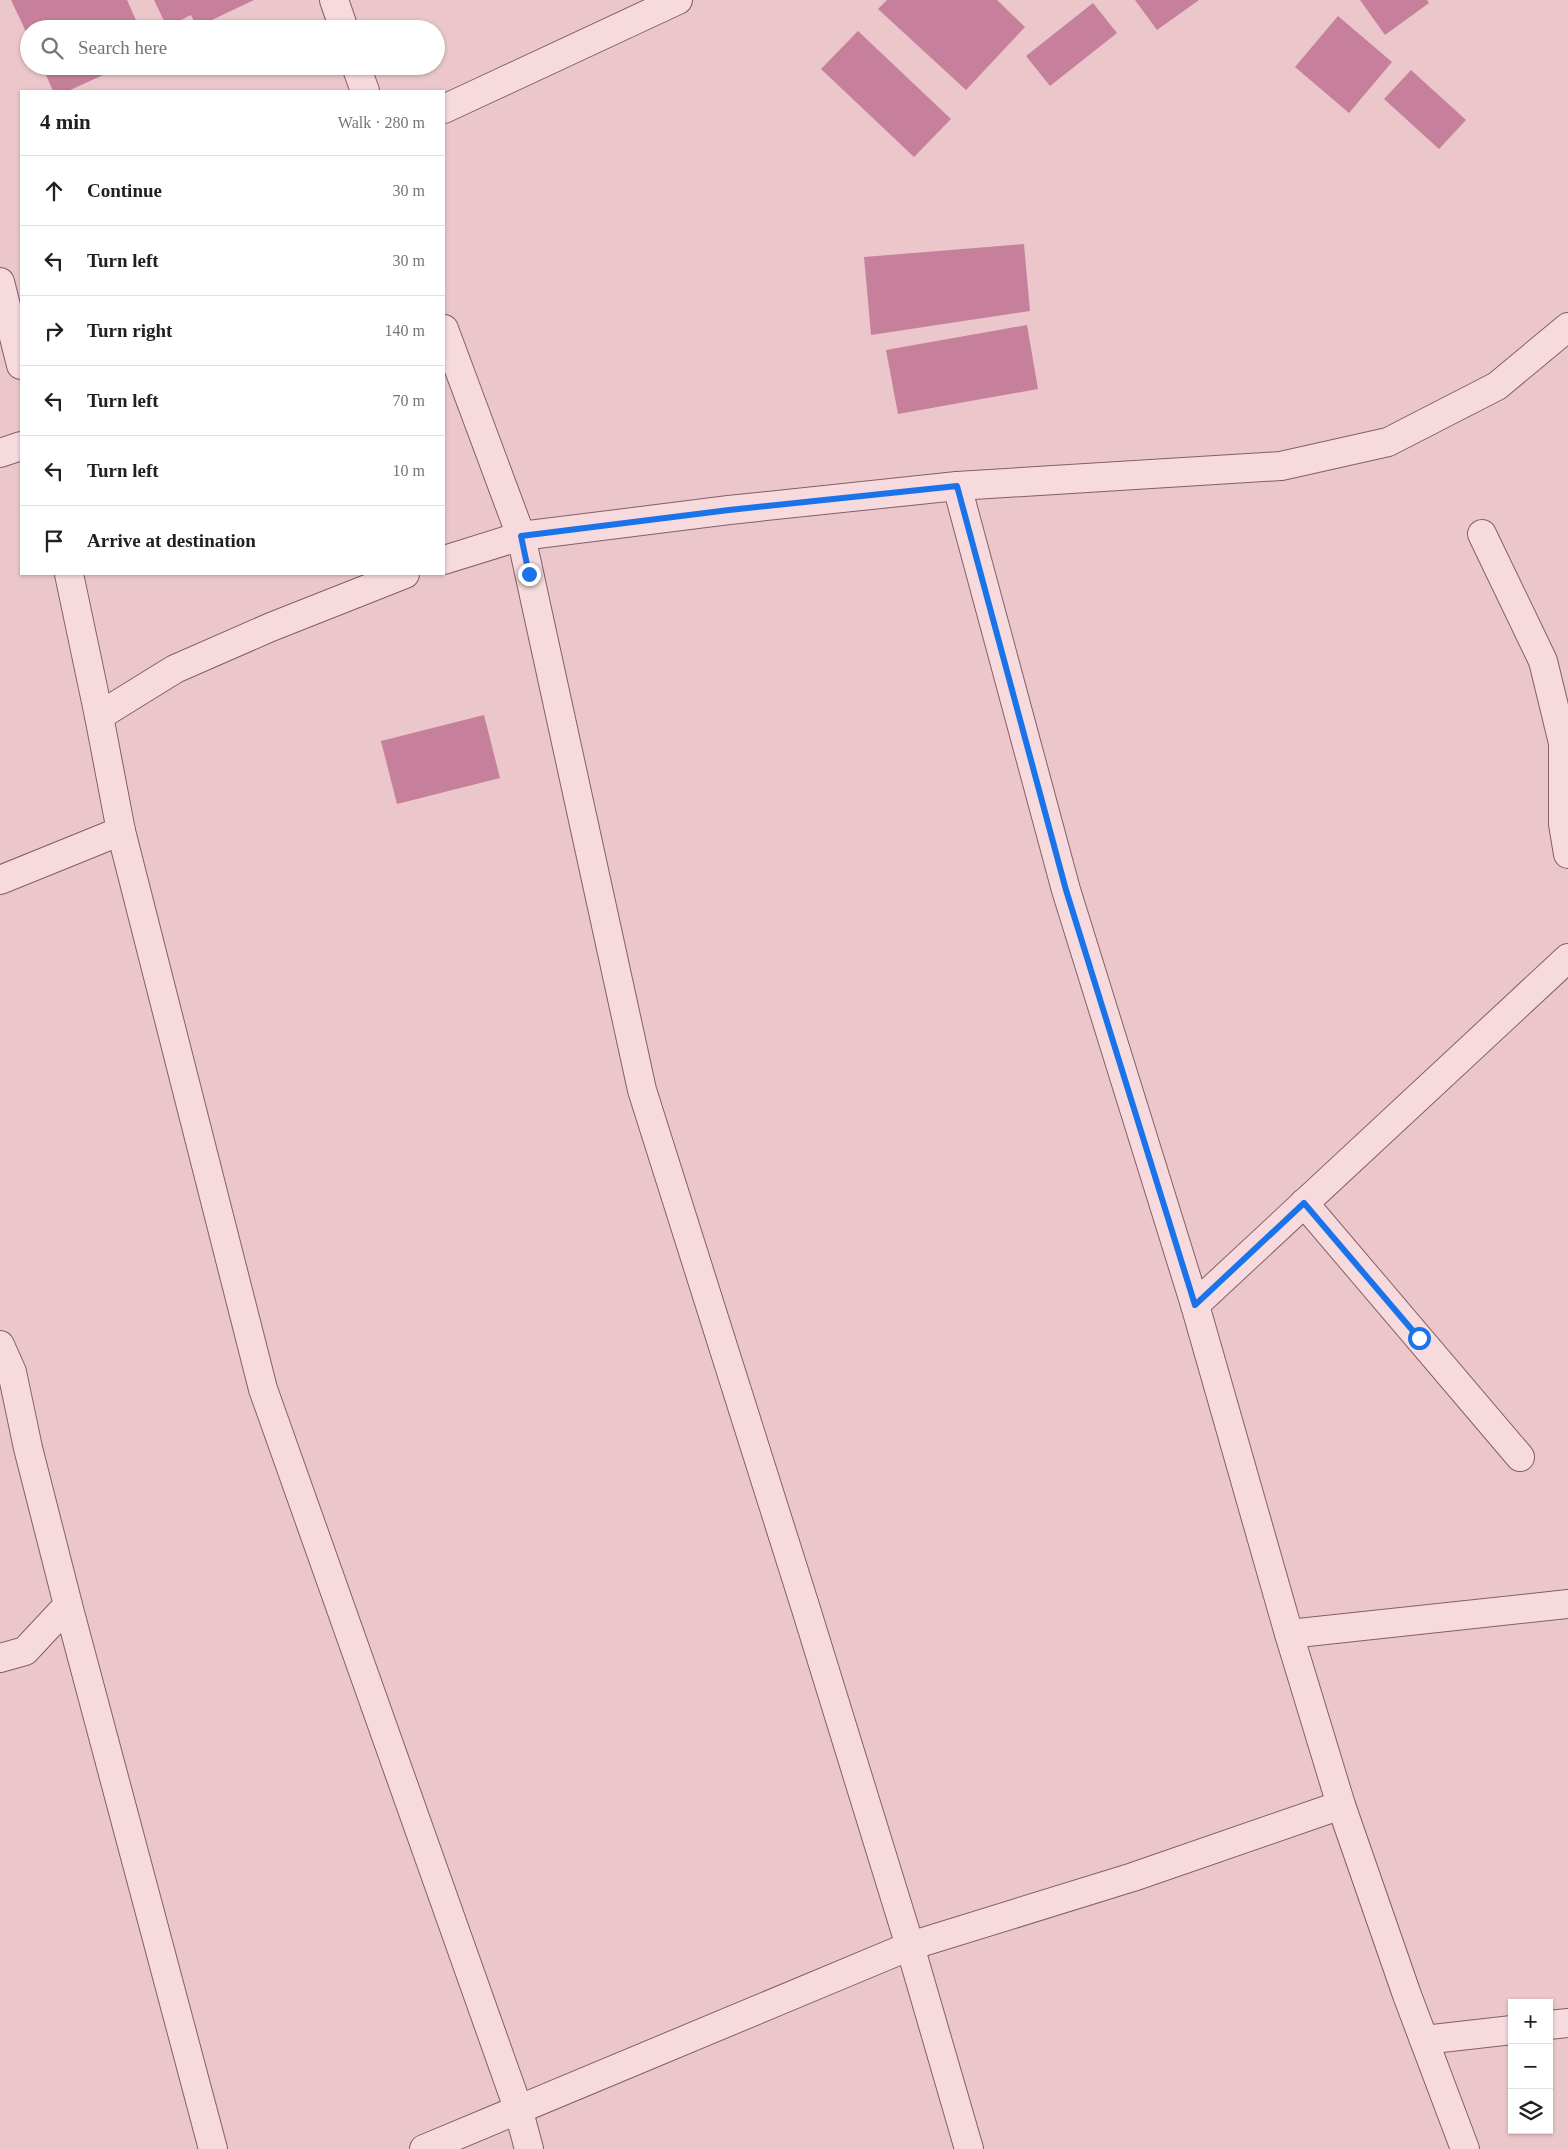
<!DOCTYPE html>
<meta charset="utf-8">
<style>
body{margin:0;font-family:"Times New Roman",serif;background:#f2f2f2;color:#202124}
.controls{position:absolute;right:15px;bottom:15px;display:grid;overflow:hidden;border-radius:0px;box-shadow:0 1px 4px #0004}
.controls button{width:45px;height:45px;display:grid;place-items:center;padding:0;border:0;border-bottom:1px solid #e0e0e0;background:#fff;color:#202124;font:25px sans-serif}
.stop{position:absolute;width:15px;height:15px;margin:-11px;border:4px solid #1a73e8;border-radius:50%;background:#fff}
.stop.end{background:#1a73e8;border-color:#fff;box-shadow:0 1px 5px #0008}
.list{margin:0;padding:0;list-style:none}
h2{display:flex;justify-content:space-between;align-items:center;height:65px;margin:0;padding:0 20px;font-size:21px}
h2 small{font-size:16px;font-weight:400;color:#757577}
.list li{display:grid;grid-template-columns:32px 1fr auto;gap:15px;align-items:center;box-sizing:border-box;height:70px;padding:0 20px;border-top:1px solid #e0e0e0}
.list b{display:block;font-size:19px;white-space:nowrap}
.list em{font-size:16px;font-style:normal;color:#757577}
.icon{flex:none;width:28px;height:28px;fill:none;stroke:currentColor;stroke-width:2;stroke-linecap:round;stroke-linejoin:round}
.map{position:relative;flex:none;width:1568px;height:2149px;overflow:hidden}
.search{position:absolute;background:#fff;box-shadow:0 1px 4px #0004;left:20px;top:20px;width:425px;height:55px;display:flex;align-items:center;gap:12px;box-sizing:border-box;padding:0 18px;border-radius:28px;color:#757577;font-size:19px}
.panel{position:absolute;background:#fff;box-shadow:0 1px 4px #0004;left:20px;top:90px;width:425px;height:485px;border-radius:0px}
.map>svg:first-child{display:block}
.building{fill:#c6809c}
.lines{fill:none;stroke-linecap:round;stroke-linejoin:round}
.minor-casing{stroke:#855e69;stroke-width:30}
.minor{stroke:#f6dadd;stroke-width:28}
.route{stroke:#1a73e8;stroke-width:6}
</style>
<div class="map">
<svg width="1568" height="2149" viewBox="0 0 1568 2149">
<rect width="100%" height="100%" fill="#ebc7cb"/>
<g class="building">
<path d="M11,0H127L140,29H29V38Z"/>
<path d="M154,0H254L197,27L191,15L167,27Z"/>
<path d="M887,0H997L1025,27L966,90L878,9Z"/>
<path d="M1135,0H1199L1157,30Z"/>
<path d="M1360,0H1427L1429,3L1385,35Z"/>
<path d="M1093,3L1117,33L1050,86L1026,56Z"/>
<path d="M1338,16L1392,62L1349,113L1295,67Z"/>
<path d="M858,31L951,119L914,157L821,69Z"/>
<path d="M42,66H123L68,91H53Z"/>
<path d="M1411,70L1466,120L1439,149L1384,99Z"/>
<path d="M1024,244L1030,311L871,335L864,257Z"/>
<path d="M1027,325L1038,389L898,414L886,350Z"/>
<path d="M484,715L500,778L397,804L381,741Z"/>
</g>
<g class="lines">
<defs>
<g id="minor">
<path d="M334,0L344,29"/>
<path d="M356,66L365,91"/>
<path d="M444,109L678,0"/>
<path d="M0,282L21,365"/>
<path d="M444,329L521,536L642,1090L806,1609L910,1946L969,2149"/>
<path d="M0,453L21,446"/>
<path d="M957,486L1066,890L1195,1305L1289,1634L1341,1805L1407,1995L1465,2149"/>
<path d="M1482,534L1543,661L1563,743V824L1568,854"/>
<path d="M444,560L521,536L729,510L957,486L1281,466L1388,442L1497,386L1568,327"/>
<path d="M69,574L99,716"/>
<path d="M121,831L263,1389L518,2108L529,2149"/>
<path d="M0,880L121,831L99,716L175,669L271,627L405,574"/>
<path d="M1304,1203L1520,1457"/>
<path d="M1195,1305L1568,958"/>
<path d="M0,1345L12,1372L28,1448L68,1605L25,1651L0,1658"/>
<path d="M68,1605L213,2149"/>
<path d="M1289,1634L1568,1604"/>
<path d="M1549,2025L1568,2023"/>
<path d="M1424,2040L1512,2030"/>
<path d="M424,2149L910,1946L1133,1877L1341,1805"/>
</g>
</defs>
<use href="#minor" class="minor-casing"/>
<use href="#minor" class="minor"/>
</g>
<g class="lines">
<path class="route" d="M529,574L521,536L729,510L957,486L1066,890L1195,1305L1304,1203L1419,1338"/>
</g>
</svg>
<div class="controls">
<button>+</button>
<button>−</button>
<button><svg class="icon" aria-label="layers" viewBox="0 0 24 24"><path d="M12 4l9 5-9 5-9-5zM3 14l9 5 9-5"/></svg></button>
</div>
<div class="stop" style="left:1419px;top:1338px"></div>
<div class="stop end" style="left:529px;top:574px"></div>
<div class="search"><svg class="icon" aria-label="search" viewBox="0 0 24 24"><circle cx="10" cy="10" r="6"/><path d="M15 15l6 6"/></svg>Search here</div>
<section class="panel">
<h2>4 min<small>Walk · 280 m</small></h2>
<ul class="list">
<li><svg class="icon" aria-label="ahead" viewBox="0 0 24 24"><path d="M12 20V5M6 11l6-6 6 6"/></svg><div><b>Continue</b></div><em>30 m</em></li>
<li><svg class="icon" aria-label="left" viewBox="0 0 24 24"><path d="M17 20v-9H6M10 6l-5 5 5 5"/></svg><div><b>Turn left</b></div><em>30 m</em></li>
<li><svg class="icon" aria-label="right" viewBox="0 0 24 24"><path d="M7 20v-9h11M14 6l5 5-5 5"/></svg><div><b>Turn right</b></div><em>140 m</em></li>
<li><svg class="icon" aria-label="left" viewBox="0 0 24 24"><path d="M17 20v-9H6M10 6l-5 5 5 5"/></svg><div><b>Turn left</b></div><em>70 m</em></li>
<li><svg class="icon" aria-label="left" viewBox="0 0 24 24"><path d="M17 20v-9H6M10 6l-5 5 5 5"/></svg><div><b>Turn left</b></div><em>10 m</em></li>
<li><svg class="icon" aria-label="arrive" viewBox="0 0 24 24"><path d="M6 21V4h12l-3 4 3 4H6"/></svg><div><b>Arrive at destination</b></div></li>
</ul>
</section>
</div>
